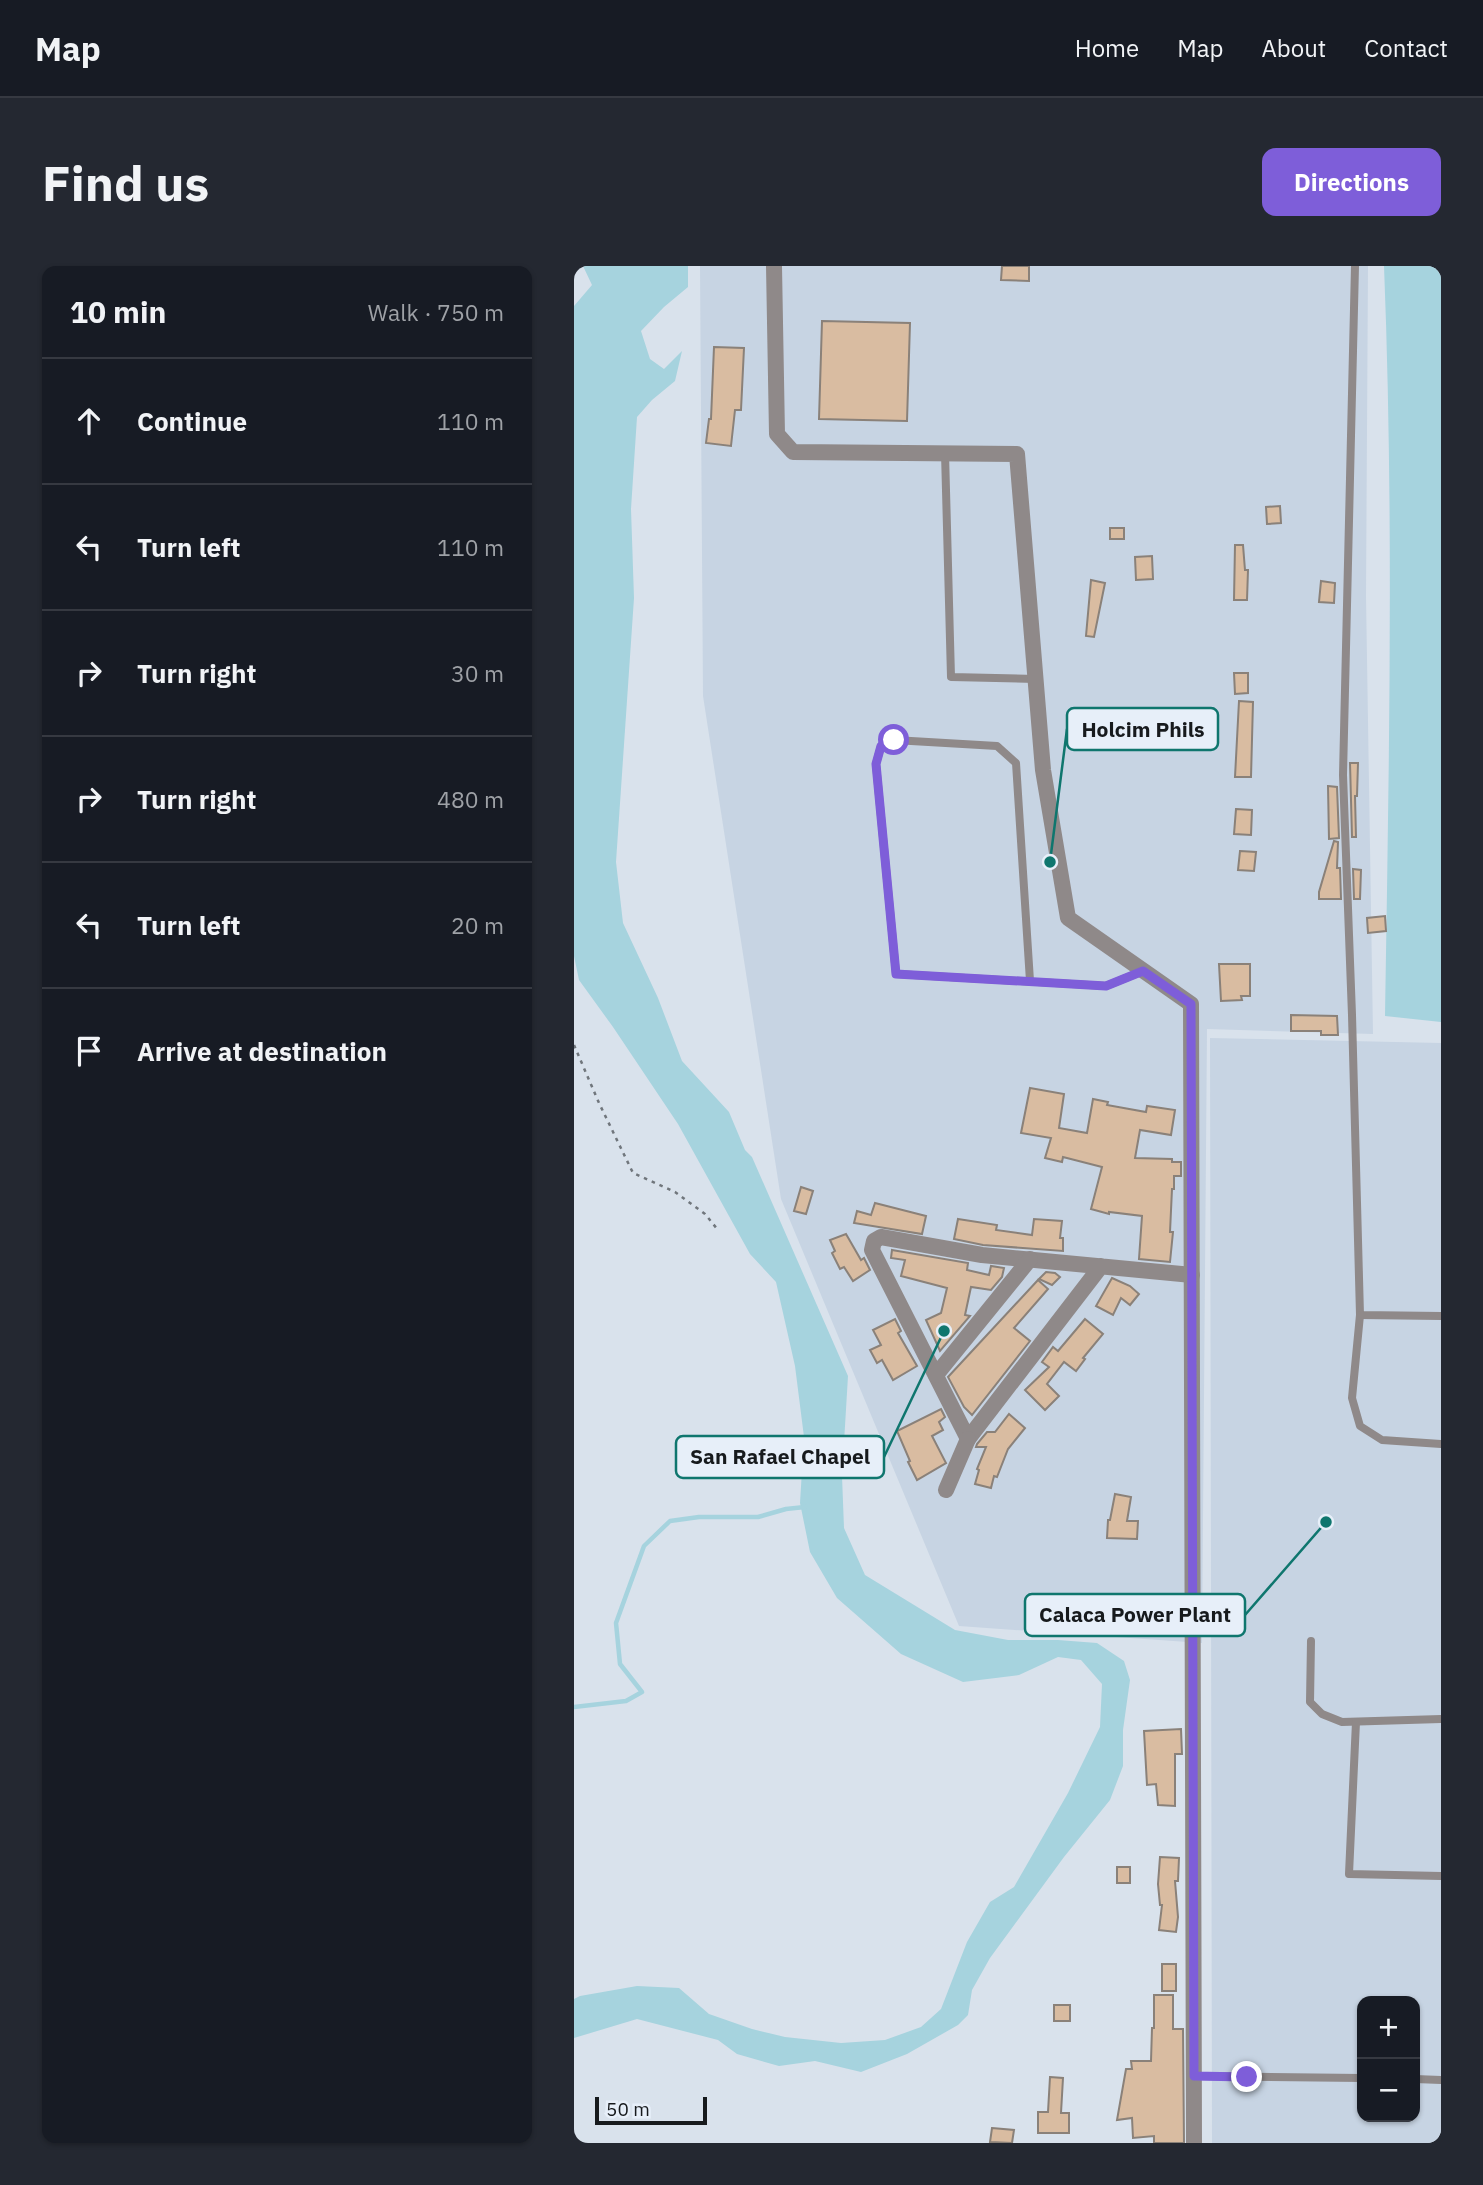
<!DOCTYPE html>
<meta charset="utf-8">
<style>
body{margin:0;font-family:"IBM Plex Sans",sans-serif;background:#242831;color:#f1f3f6}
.controls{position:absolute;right:21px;bottom:21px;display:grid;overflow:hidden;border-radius:14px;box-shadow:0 2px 5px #0004}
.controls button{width:63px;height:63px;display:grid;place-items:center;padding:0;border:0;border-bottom:2px solid #363941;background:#171b24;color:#f1f3f6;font:35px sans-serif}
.scale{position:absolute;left:21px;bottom:18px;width:112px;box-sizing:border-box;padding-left:7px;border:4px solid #171a1d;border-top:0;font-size:19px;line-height:24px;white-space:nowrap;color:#171a1d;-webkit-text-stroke:5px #e7eff9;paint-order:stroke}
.stop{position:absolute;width:21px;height:21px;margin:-16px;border:5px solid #7e5ed9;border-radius:50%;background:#fff}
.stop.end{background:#7e5ed9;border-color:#fff;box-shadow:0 2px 7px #0008}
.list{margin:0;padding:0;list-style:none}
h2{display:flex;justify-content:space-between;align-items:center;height:91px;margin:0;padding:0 28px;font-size:30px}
h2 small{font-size:23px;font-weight:400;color:#9ea1a6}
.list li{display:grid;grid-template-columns:46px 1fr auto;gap:21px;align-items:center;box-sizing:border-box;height:126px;padding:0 28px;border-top:2px solid #363941}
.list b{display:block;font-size:26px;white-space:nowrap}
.list em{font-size:23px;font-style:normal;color:#9ea1a6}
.icon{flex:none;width:38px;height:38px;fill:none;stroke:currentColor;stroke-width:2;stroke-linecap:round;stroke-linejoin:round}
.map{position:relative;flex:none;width:867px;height:1877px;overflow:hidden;border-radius:14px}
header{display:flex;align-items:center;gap:42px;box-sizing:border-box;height:98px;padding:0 35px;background:#171b24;border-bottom:2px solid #363941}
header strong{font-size:33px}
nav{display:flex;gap:38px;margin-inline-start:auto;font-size:24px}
.intro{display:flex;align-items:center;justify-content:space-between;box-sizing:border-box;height:168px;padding:0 42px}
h1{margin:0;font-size:49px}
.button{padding:18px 32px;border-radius:14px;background:#7e5ed9;color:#fff;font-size:24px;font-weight:700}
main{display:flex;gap:42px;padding:0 42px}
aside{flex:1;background:#171b24;border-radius:14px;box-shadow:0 2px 5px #0004}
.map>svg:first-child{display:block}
.built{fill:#c7d4e3;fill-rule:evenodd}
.water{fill:#a6d3de}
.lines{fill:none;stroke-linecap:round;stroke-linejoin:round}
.stream{stroke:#a6d3de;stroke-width:4.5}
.building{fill:#d9bca1;stroke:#8a8179;stroke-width:2}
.path{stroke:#70767c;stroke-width:2.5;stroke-dasharray:3.5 5;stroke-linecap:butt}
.lane{stroke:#8f8989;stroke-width:8}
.street{stroke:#8f8989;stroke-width:16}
.route{stroke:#7e5ed9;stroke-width:9}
.leader{fill:none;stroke:#0f766e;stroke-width:2.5}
.callout-dot{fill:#0f766e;stroke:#e7eff9;stroke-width:2.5}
.callout{fill:#e7eff9;stroke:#0f766e;stroke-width:2.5}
.callout-label{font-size:21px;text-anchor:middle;font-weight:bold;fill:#171a1d}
</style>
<header>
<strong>Map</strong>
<nav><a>Home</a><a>Map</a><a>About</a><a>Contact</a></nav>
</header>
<div class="intro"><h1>Find us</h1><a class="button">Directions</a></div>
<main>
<aside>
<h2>10 min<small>Walk · 750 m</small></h2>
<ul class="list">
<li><svg class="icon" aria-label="ahead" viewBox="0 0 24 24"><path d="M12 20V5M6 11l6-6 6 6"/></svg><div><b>Continue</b></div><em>110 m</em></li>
<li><svg class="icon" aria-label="left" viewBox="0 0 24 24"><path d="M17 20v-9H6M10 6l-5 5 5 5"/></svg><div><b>Turn left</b></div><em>110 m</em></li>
<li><svg class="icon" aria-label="right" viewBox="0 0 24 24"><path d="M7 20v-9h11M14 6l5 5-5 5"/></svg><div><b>Turn right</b></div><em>30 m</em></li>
<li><svg class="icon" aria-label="right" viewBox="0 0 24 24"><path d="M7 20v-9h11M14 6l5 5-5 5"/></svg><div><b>Turn right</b></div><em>480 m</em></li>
<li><svg class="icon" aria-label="left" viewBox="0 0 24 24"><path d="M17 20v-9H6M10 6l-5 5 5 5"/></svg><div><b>Turn left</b></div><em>20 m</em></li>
<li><svg class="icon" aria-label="arrive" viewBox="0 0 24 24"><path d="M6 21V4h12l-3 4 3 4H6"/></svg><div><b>Arrive at destination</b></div></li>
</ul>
</aside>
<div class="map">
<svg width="867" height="1877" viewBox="0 0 867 1877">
<rect width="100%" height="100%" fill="#d9e2ec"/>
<g class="built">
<path d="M126,0H794L792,330L799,768L633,763L628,1377L385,1360L207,933L129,430Z"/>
<path d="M636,772L867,777V1877H638ZM788,1735H841V1851H788Z"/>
</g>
<g class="water">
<path d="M9,0H114V21L90,41L67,65L76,93L90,103L108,85L101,115L78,134L63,151L57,243L60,332L42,596L49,657L84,732L108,795L155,846L171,884L178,891L274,1110L268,1210L270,1262L291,1309L381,1364L434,1374H484L523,1377L550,1395L556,1414L549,1464V1500L536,1534L490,1591L416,1692L398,1724L394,1749L384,1759L333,1788L287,1806L241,1795L205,1800L163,1788L144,1774L63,1753L0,1772V1733L6,1730L63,1720L105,1722L135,1748L178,1763L211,1771L267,1777L311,1774L347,1761L367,1743L393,1676L416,1636L440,1621L494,1527L526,1461L528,1418L507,1394L484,1391L445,1409L389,1416L327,1388L263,1332L236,1286L226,1237L230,1171L221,1100L202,1016L176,988L104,858L39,761L5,714L0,690V40L18,19Z"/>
<path d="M810,0H867V756L811,750C815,500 820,250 810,0Z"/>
</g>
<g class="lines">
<path class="stream" d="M0,1441L52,1435L68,1426L46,1398L42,1357L70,1280L96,1255L125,1251H184L212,1243L231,1241"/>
</g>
<g class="building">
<path d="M428,0H455V15L427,14Z"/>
<path d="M248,55L336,57L333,155L245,153Z"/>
<path d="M140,81L170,82L167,144H161L157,180L132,177L135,153H137Z"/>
<path d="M706,240L707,257L693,258L692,241Z"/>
<rect x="536" y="262" width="14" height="11"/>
<path d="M661,279H669L671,304H674L673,334H660Z"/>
<path d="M578,290L579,313L562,314L561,291Z"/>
<path d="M517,314L531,317L520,371L512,370Z"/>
<path d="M747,315L761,317L760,337L745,336Z"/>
<path d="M660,407H674V427L661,428Z"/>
<path d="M665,435L679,436L677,511H661Z"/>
<path d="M776,497H784L783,530H781L782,571H778Z"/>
<path d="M754,520L763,521L765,572L755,573Z"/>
<path d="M662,543L678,544L677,569L660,568Z"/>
<path d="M760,575L764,576L763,602H766L767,633H745V626Z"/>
<path d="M666,585L682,586L680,605L664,604Z"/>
<path d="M779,603L787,604L786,633H780Z"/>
<path d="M811,650L812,665L794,667L793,652Z"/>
<path d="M645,698H676V730H667L668,734L647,735Z"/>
<path d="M717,749L763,750L764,769H747V765H717Z"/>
<path d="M456,822L490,828L485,862L513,867L519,833L534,836L533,839L572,846L573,840L601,844L597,869L566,864L561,892L598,893V896H607V910H600V923H598L596,966H599L596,996L565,993L568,950L535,946V948L517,943L528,901L489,891L488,896L471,892L477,872L447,867Z"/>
<path d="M227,921L239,925L232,948L220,945Z"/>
<path d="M301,937L352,950L348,968L280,957L283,945L297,949Z"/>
<path d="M384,953L423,959L422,964L458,969L460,953L488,955L486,972H489V985L409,979L380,973Z"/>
<path d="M272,968L287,994L290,992L296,1004L279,1015L270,1001L266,1003L258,987L261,985L256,974Z"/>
<path d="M318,984L394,997L393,1004L415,1009L417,1000L430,1002L428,1011L417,1024L397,1021L391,1049L396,1050L366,1085L352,1054L367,1047L373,1022L327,1010L331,994L317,992Z"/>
<path d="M472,1006L481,1007L486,1011L478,1019L465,1013Z"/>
<path d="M538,1012L556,1020L565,1028L556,1039L547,1032L539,1049L522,1040Z"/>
<path d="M464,1014L474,1023L440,1062L456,1075L398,1149L390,1141L374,1111Z"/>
<path d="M321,1053L327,1065L324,1067L343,1100L319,1114L308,1094L303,1097L296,1084L307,1079L299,1064Z"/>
<path d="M511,1053L529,1068L509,1092L511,1093L502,1105L490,1096L473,1118L485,1130L471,1144L451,1124L475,1101L468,1096L479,1081L484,1085Z"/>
<path d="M367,1143L371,1151L365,1156L369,1164L358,1170L372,1197L343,1214L334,1196L336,1195L323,1165Z"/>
<path d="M435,1148L451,1162L434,1183L423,1211L420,1210L417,1222L401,1218L405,1204L403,1203L412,1181H402L403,1178L413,1166H421Z"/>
<path d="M541,1228L557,1231L553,1255H564L563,1273L533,1272L534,1254H536Z"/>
<path d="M607,1463L608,1488H601V1540L584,1539L582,1518L573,1519L570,1465Z"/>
<path d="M586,1591L605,1592L604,1615H601L604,1651L602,1666L585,1664L588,1639H586L584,1618Z"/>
<rect x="543" y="1601" width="13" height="16"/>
<rect x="588" y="1698" width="14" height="27"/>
<path d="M580,1729H599V1763H609L610,1877H580V1870L559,1872L558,1852L543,1854L552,1803H558L557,1795H577L578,1762H580Z"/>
<rect x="480" y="1739" width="16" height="16"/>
<path d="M476,1811L489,1812L487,1847H495V1867H464V1846H474Z"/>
<path d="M418,1862L440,1864L438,1877L416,1876Z"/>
</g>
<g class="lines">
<path class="path" d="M0,779L25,837L59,907L101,926L131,948L144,964"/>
<g class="lane">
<path d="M781,0L769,509L778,749L786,1049L867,1050"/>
<path d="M371,187L377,411L462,413"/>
<path d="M456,715L442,497L423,480L320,474L307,480L302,498L322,708L532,720L569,705"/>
<path d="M786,1049L778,1132L786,1160L808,1174L867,1178"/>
<path d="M737,1375L736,1436L748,1448L768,1456L867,1453"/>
<path d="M782,1456L775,1608L867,1610"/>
<path d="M620,1810L788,1812"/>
<path d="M841,1813L867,1814"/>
</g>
<g class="street">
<path d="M200,0L203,168L219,186L443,188L469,504L494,652L617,738L620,1877"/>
<path d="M527,1000L394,1173L298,984L300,975L307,971L408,989L618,1009"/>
<path d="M362,1109L456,993"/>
<path d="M372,1224L394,1173"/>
</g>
</g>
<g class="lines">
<path class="route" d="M320,474L307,480L302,498L322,708L532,720L569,705L617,738L620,1810L673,1811"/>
</g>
<path class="leader" d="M476 596L493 463M370 1065L310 1191M752 1256L671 1349"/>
<g class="callout-dot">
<circle cx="476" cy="596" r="7"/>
<circle cx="370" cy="1065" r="7"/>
<circle cx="752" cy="1256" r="7"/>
</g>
<g class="callout">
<rect x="493" y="442" width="151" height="42" rx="7"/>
<rect x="102" y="1170" width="208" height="42" rx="7"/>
<rect x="451" y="1328" width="220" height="42" rx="7"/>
</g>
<g class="callout-label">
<text x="569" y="471">Holcim Phils</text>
<text x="206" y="1198">San Rafael Chapel</text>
<text x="561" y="1356">Calaca Power Plant</text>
</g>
</svg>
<div class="controls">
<button>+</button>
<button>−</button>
</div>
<div class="scale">50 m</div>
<div class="stop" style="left:320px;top:474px"></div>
<div class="stop end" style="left:673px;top:1811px"></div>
</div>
</main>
